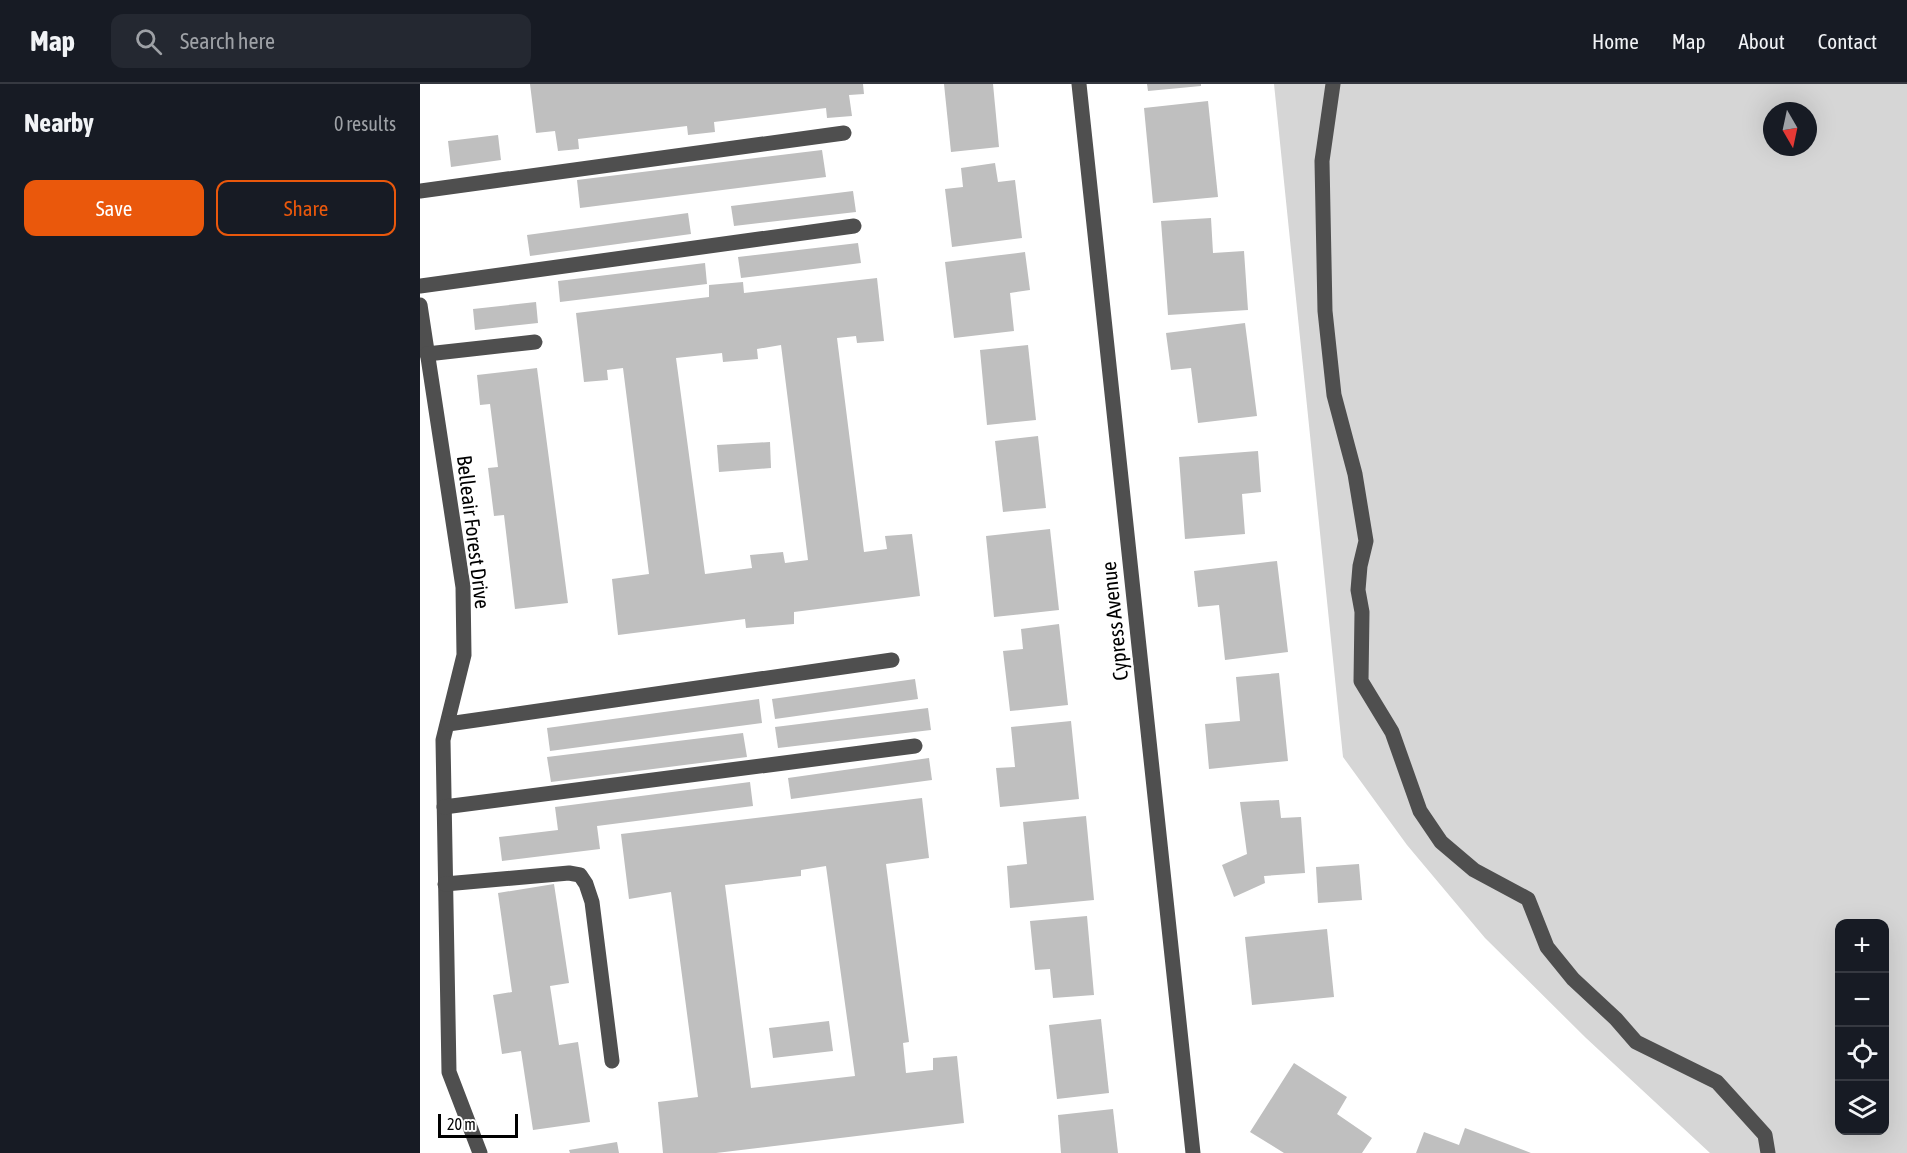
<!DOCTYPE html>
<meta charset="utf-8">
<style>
body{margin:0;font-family:"Asap Condensed",sans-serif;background:#242831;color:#f1f3f6}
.controls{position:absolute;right:18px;bottom:18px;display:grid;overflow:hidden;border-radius:12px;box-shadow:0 6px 24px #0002}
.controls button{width:54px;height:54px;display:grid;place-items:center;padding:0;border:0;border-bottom:2px solid #363941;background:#171b24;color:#f1f3f6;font:30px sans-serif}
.compass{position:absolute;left:1343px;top:18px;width:54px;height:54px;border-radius:50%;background:#171b24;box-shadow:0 6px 24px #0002;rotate:171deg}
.scale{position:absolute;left:18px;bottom:15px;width:80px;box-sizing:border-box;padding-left:6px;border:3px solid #000;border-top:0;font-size:16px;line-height:21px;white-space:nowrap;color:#000;-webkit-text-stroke:4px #fff;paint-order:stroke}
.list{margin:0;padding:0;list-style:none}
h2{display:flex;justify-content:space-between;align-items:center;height:78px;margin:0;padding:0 24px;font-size:26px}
h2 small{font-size:20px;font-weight:400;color:#9ea1a6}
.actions{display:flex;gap:12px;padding:18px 24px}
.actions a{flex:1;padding:14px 0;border:2px solid #ea580c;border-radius:12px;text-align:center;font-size:21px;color:#ea580c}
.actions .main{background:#ea580c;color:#fff}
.icon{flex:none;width:33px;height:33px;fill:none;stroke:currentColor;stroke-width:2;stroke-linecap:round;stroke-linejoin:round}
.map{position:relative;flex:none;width:1487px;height:1069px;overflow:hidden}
header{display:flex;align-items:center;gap:36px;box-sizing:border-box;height:84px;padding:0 30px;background:#171b24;border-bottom:2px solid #363941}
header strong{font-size:28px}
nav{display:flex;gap:33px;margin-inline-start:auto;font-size:21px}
.search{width:420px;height:54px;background:#242831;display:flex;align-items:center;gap:15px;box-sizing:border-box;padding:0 21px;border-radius:12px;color:#9ea1a6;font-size:22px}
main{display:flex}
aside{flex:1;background:#171b24}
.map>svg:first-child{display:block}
.green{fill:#d6d6d6;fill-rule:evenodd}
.building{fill:#bfbfbf;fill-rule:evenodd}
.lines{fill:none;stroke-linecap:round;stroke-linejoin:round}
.minor{stroke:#4f4f4f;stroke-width:15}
.labels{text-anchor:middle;stroke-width:4.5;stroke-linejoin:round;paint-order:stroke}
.street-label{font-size:21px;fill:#000;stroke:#fff}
</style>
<header>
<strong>Map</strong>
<div class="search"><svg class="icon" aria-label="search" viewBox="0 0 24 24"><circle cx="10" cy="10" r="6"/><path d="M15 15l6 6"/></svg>Search here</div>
<nav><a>Home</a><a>Map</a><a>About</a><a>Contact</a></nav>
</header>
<main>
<aside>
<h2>Nearby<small>0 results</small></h2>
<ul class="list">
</ul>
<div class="actions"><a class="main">Save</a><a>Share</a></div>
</aside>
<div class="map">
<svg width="1487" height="1069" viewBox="0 0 1487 1069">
<rect width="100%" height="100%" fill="#fff"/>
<path class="green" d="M854,0H1487V1069H1290L1166,954L1065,854L987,761L923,673ZM1352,27H1388V63H1352ZM1420,840H1464V1046H1420Z"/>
<g class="building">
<path d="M110,0H443L444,10L429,11L432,32L407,34L406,24L294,38L295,48L268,51L267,42L158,55L159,65L138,67L135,47L116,49Z"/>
<path d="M524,0H573L579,63L531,68Z"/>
<path d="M727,0H781V2L728,7Z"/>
<path d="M788,17L798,113L733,119L724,24Z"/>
<path d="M78,51L81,76L31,83L28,57Z"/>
<path d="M402,66L406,93L160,124L157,96Z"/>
<path d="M575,79L578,98L595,96L602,154L532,163L525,105L543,103L541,84Z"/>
<path d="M433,107L436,128L314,142L311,122Z"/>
<path d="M268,129L271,150L110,172L107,151Z"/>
<path d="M791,134L793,169L824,167L828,226L748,231L741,137Z"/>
<path d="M438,159L441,179L321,194L318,173Z"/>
<path d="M605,168L610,206L590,209L594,247L534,254L525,178Z"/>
<path d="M285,179L287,200L140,218L138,197Z"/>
<path d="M457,194L464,257L437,259L436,252L417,254L444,468L467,465L465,452L492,450L500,512L374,528V540L326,544L325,535L198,551L192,495L229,490L203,284L187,286L188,296L164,298L156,229L289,213V201L323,198L324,209ZM361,261L388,476L365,479L363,468L330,471L332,484L285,490L256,274L302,269L303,278L338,275L337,265Z"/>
<path d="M116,218L118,239L55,246L53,225Z"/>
<path d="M825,239L837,332L778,339L771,284L751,286L746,249Z"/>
<path d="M608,261L616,336L567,341L560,266Z"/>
<path d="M117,284L148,519L95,525L84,431L74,432L68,384L78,383L70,320L60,321L57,291Z"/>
<path d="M618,352L626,424L583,428L575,357Z"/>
<path d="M350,358L351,384L299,388L297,361Z"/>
<path d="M838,367L841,408L822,410L825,450L765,455L759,373Z"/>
<path d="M630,445L639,526L574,533L566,452Z"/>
<path d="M857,477L868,568L805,576L799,521L778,523L774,487Z"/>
<path d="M639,540L648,621L590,627L583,567L603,565L601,545Z"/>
<path d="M859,589L868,677L789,685L785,640L820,637L816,593Z"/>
<path d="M495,595L498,615L355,635L352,615Z"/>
<path d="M339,615L342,639L130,667L127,644Z"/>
<path d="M508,624L511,646L358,664L355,643Z"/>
<path d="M651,637L659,715L580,723L576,684L595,683L591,643Z"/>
<path d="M323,649L327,673L131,698L127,673Z"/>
<path d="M509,674L512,696L371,715L368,694Z"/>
<path d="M330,698L333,722L177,742L180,765L82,777L79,753L138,746L135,723Z"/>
<path d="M502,714L509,774L466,780L489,958L483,959L486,989L513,986V974L537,972L544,1039L296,1069H243L238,1018L278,1013L251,808L209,815L201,750ZM406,782L435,992L331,1004L305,801L381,792V786Z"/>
<path d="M859,716L861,734L881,733L885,789L844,792L845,799L814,813L802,781L827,770L820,718Z"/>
<path d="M666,732L674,816L590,824L587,782L607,780L603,738Z"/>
<path d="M939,780L942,816L898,819L896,783Z"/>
<path d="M134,800L149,899L130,902L139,961L158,958L170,1038L113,1046L101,967L82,970L76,930L73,911L92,908L78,809Z"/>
<path d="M667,832L674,911L633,914L630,885L615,886L610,837Z"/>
<path d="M907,845L914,913L832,921L825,853Z"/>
<path d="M681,935L689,1009L637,1015L629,941Z"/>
<path d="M409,937L413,967L353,974L349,944Z"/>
<path d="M874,979L927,1013L917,1030L952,1054L942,1069H864L830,1048Z"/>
<path d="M693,1025L698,1069H641L638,1031Z"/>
<path d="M1045,1044L1111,1069H996L1004,1048L1039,1061Z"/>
<path d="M197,1058L199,1069H150L149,1066Z"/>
</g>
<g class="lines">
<g class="minor">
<path d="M659,0L773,1069"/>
<path d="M913,0L902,77L905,227L914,311L935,390L946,457L940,482L938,506L942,528L941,597L972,648L1000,727L1021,758L1054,786L1108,815L1127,863L1153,895L1196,935L1216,958L1297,998L1345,1051L1348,1069"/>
<path d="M0,107L424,49"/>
<path d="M0,202L434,142"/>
<path d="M0,221L43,503L44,571L23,656L29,988L60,1069"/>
<path d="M7,270L115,258"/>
<path d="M28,640L472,576"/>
<path d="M24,723L495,662"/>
<path d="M25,800L149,789L160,791L166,800L172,818L192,977"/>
</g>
</g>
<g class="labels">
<g class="street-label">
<text transform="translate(53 448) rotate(83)" y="7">Belleair Forest Drive</text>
<text transform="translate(695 537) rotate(-96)" y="7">Cypress Avenue</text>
</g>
</g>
</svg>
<div class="controls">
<button>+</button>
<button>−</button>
<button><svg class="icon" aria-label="locate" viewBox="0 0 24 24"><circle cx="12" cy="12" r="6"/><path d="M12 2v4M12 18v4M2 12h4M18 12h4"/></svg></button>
<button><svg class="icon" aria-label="layers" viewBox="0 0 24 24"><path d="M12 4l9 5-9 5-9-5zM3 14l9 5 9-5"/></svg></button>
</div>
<svg class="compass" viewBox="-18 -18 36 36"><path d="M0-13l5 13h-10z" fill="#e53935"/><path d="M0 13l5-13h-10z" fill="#9ea1a6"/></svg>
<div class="scale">20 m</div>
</div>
</main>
